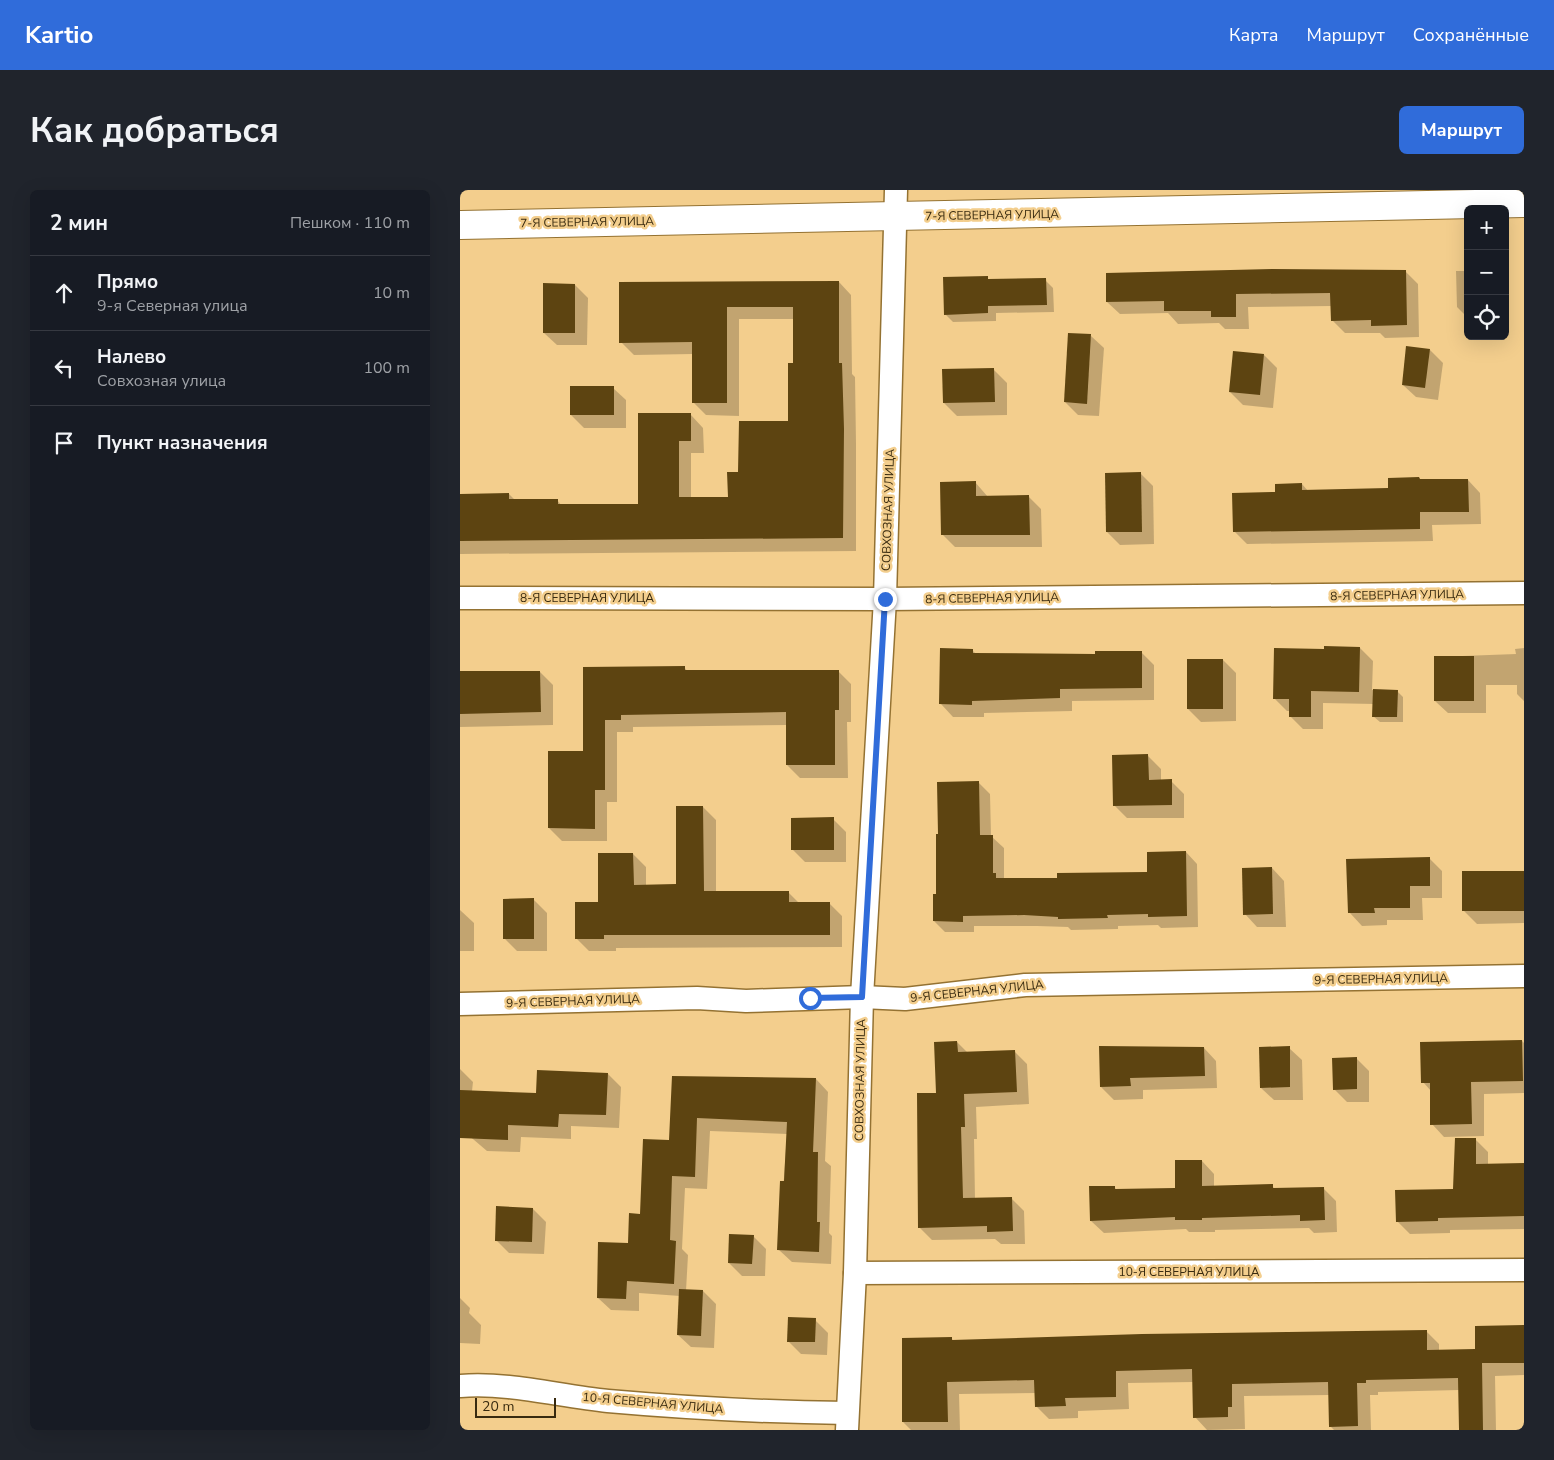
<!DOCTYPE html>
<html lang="ru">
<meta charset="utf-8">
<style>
body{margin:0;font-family:"Nunito Sans",sans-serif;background:#20242c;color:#f1f3f6}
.controls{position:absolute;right:15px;top:15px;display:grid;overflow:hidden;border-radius:8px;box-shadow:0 5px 20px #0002}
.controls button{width:45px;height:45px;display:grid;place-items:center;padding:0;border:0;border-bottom:1px solid #363941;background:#171b24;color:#f1f3f6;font:25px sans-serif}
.scale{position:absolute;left:15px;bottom:12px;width:81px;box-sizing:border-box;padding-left:5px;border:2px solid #382a0f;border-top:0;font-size:14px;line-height:18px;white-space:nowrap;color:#382a0f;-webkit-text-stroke:4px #f3ce8d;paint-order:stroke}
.stop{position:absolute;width:15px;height:15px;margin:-11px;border:4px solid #306cda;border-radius:50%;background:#fff}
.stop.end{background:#306cda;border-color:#fff;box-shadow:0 1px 5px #0008}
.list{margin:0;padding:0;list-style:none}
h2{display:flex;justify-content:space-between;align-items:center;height:65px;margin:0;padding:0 20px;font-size:21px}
h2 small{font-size:16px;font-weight:400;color:#9ea1a6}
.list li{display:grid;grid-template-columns:32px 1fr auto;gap:15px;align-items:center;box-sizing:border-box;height:75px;padding:0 20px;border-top:1px solid #363941}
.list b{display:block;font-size:19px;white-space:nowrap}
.list p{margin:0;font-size:16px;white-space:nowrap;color:#9ea1a6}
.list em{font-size:16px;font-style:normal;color:#9ea1a6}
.icon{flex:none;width:28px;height:28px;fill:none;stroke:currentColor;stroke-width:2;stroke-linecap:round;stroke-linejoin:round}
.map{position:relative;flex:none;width:1064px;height:1240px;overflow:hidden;border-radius:8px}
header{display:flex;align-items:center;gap:30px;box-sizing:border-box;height:70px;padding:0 25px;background:#306cda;color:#fff}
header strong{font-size:24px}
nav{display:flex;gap:28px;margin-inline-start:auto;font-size:18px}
.intro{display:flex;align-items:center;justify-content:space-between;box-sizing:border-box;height:120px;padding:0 30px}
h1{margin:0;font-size:35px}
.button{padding:12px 22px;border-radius:8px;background:#306cda;color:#fff;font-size:18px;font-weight:700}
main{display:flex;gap:30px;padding:0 30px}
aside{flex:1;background:#171b24;border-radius:8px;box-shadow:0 5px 20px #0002}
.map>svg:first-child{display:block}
.shadow{fill:#0003}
.building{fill:#5d4411}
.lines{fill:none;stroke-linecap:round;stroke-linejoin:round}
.street-casing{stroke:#947232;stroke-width:25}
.secondary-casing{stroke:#947232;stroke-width:30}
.street{stroke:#fff;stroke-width:22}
.secondary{stroke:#fff;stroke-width:28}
.route{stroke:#306cda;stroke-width:6}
.labels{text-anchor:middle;stroke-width:5;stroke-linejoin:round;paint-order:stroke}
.street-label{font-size:12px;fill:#382a0f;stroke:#f3ce8d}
</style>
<header>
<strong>Kartio</strong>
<nav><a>Карта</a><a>Маршрут</a><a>Сохранённые</a></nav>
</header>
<div class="intro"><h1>Как добраться</h1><a class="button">Маршрут</a></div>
<main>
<aside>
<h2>2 мин<small>Пешком · 110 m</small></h2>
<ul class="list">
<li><svg class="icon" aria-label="ahead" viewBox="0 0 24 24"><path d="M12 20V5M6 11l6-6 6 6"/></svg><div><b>Прямо</b><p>9-я Северная улица</p></div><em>10 m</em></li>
<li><svg class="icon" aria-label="left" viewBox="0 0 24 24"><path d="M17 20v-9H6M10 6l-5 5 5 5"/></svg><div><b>Налево</b><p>Совхозная улица</p></div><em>100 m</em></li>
<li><svg class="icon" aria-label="arrive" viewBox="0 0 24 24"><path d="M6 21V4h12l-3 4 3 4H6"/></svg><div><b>Пункт назначения</b></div></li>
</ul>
</aside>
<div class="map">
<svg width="1064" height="1240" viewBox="0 0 1064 1240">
<rect width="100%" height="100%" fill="#f3ce8d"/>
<g class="shadow">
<path d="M945,81L958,94L959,147L925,148L920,143H885L872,130V116L788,117L789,139H765L759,133L718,134L708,123L660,124L647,112Z"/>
<path d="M996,81H1008V128L997,117Z"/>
<path d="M527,88L530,91L585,90L593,98L594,122L536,123V131L493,132L485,124Z"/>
<path d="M379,92L391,105L392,184L395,187L396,253V361L0,364V305L49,304L55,310H97L102,316L179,315L231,225L243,238L244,263H231V309L269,308L279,283L329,232L335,174L334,129H279V226L246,225L233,212V164L174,165L161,152V93Z"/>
<path d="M115,95L128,108L127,155H97L84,143Z"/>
<path d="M631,146L644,158L639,226L618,225L605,212Z"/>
<path d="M970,160L983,173L978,210L956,207L943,195Z"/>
<path d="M804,165L817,178L813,218L783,215L770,202Z"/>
<path d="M534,180L547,193V225L497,226L484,213Z"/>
<path d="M153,198L166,210V238H124L111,225Z"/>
<path d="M680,283L693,296L694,354L660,355L647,342Z"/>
<path d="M1008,290L1020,303L1021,334L972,335L973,351L787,354L774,341L817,303L842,294L848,301L930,300Z"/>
<path d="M515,292L528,307L568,306L581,319L582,357H495L482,344Z"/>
<path d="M900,458L913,471L912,500L937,501L943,507V532H920L913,526L914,514L863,513V539H843L830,526L831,521H827L814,508L866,460Z"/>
<path d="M1064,458V511L1057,504V495H1026V523H988L975,511V467L1056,464L1055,459Z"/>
<path d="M512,460L516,464L636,465L681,462L694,475V510L612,511V521L524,523V527H493L481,514Z"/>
<path d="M763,470L776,483V531L741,532L728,519Z"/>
<path d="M224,477L228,482L378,481L391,494V532H387L388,588H340L327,575V535L173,537V542H157V612H147V651H102L89,638L124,563V478Z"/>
<path d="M0,482H80L93,495V535L0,537Z"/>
<path d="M688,566L701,579V591H711L724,604V628H667L654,615Z"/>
<path d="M518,592L530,604L531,646L544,658V690L599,689L688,683L726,662L737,674L738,737L701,738L698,735L658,736V739L611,740L608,737L577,736H514V742H485L474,731L477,705Z"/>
<path d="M243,617L256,630V702L329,703L339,713H369L382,726V757L156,758V761H129L116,748L173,664L186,677V696H218Z"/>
<path d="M373,629L386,642V672H345L332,659Z"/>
<path d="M970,669L982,681V708H962L963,730H927V735L902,736L890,723Z"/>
<path d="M812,678L824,691L826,737H797L785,724Z"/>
<path d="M1064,682V733L1017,734L1004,721Z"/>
<path d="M74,710L87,723V761H57L44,748Z"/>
<path d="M0,720L14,733V761H0Z"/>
<path d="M1062,851L1064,853V903L1024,904V946L984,947L972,934L971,901L963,892Z"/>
<path d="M497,852L508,863L554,861L567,874L569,914L516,917L517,949H514L515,1009L551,1008L564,1021L565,1054H541L535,1049L472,1050L459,1037L477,904Z"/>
<path d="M744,858L756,871L757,898L683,900V909L654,910L641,897Z"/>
<path d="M829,858L842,870L843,910H814L801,898Z"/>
<path d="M896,868L909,881V912H887L874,899Z"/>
<path d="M0,879L13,892L12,901L77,904L148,884L161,897L159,938L111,936V949L61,947L60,962L27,961L0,938Z"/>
<path d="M213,888L356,889L368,902L365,971L371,976L369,1043L372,1046L371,1074L332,1072L319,1060L327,944L250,941L247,999L225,998L222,1059L228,1065L226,1101H243L256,1114L254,1158L231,1157L218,1145L220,1106L179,1103V1121L151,1120L138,1108L169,1054L210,951Z"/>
<path d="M1015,949L1028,962V975L1064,974V1039L990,1040V1043L950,1044L937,1031L995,1000Z"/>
<path d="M742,971L754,984V997L812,996L816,1000L863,998L876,1011L877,1042L854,1043L849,1038L755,1040V1042H729L726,1039L644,1043L631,1031L654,997L657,1000L716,999Z"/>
<path d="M73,1019L86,1032L84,1064L49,1063L36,1050Z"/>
<path d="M293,1046L306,1059L305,1086H282L269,1073Z"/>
<path d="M0,1108L10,1118L9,1123L21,1135L20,1154L0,1153Z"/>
<path d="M355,1130L368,1143L367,1165L341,1164L328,1151Z"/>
<path d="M1064,1136V1185L1035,1186L1036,1240H1000L999,1200L918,1202V1205H910L911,1240H874L870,1236L869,1205L784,1206L785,1239L747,1240L735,1227L734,1192L668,1193L669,1219L618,1221V1228L589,1229L576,1216V1203L499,1204L500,1240H451L443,1232L491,1148L494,1151L966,1141L979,1154V1161L1016,1160Z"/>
</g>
<g class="building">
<path d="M812,79L946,80L947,135L911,136V130L871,131L870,103L776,104V127H751V121H704V111L646,112V83Z"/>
<path d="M528,86V89L586,88L587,115L528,116V123L484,125L483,87Z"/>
<path d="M379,91V173H382L384,239L383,348L0,351V304L49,303V309H98V314H178V223H231V251H219V307H268L267,282H278L279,231H328V173H333V117H267V213H232V152L159,153V92Z"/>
<path d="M83,93L115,94V143H83Z"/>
<path d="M608,143L631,144L627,214L604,212Z"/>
<path d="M946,156L970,159L965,198L942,195Z"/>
<path d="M773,161L804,164L800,205L769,202Z"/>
<path d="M534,178L535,212L483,213L482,179Z"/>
<rect x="110" y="196" width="44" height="29"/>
<path d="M681,282L682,342H646L645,283Z"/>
<path d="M959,287L960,289H1008L1009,322H960V339L773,342L772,303L815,302V294L842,293V300L928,298V288Z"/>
<path d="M516,291V306L569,305L570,345H481L480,292Z"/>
<path d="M864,456L900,457L899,502L851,501V527H829V509H813L814,458L864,459Z"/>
<path d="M480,458L513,459V463L635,464V461H682V498L600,499V508L512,511V515L479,514Z"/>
<rect x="974" y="466" width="40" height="45"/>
<rect x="727" y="469" width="36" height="50"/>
<path d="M225,476V480H379V520H375V575H326V522L161,525V530H145V600H135V639L88,638V561H123V477Z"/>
<path d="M0,481H80L81,522L0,524Z"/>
<path d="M913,499L938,500L937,527H912Z"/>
<path d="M688,564L689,590L712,589V615L653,616L652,565Z"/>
<path d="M519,591L520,645H533V683H536V688H597V683L687,682V662L726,661L727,726L688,727V724L647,725L648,728L598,729V727L564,725L503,726V732L473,731V704H476V644H478L477,592Z"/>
<path d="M216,616H243L244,701H329V712H370V745H144V749H115V712H138V663H173L174,695L216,694Z"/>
<path d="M374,627V660H331V628Z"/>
<path d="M970,667V696H950V718H914L915,723H888L886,669Z"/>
<path d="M812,677L813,724L783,725L782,678Z"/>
<rect x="1002" y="681" width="62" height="40"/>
<path d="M74,708V749H43V709Z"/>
<path d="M1062,850L1063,891L1011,892L1012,934L970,935V893H961L960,852Z"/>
<path d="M497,851L498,862L555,860L557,902L504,904L505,937H501L503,1008L552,1007L553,1041L527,1042V1036L458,1038L457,903H476L474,852Z"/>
<path d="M639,856L744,857L745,886L670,888L671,896L640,897Z"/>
<path d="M830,856V897L800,898L799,857Z"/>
<path d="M897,867V899L873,900L872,868Z"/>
<path d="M77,880L148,883L146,925L99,924L98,937L48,935V950L0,948V900L76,903Z"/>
<path d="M212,886L356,888L353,962H358L357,1032H360L359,1062L317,1060L320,991H324L327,932L237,928L235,987L212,986L210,1050L216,1051L214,1094L167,1091L166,1109L137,1108L138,1052L168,1053L169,1023L180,1024L183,949L209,950Z"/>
<path d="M995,948H1016V974L1064,973V1026L978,1028V1031L936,1032L935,1000L993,999Z"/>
<path d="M715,970H742V996L813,994V998L864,997L865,1030L840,1031V1025L742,1028V1030H715V1027L630,1031L629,996H655V999L715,998Z"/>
<path d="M36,1016L73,1018L72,1052L35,1051Z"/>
<path d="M269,1044L294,1045L292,1074L268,1073Z"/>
<path d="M219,1099L243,1100L241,1146L217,1145Z"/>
<path d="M328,1127L356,1128L355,1152H327Z"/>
<path d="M1064,1135V1173H1022L1023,1240H999L998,1188L906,1190V1193H897L898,1236L869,1237L868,1192L772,1194V1217H768V1227L733,1228L732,1179L656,1181V1207L605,1208L606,1216L575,1217L574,1190L487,1192L488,1232H442V1148L492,1147V1150L682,1144L967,1140V1160L1015,1159V1136Z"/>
</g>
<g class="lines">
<defs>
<g id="street">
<path d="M0,408L425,409L1064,403"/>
<path d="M0,814L237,808L286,811L402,807L445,809L565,795L1064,786"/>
<path d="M395,1083L1064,1080"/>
<path d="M0,1196C49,1192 98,1206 148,1211C227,1218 307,1222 387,1223"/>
<path d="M387,1240L395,1083L402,807L425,409L436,0"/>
</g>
<path id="secondary" d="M0,35L1064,13"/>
</defs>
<use href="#street" class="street-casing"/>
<use href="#secondary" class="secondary-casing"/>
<use href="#street" class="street"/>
<use href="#secondary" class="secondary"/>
</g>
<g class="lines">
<path class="route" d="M350,808L402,807L425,409"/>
</g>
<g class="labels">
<g class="street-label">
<text transform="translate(532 25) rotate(-1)" y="4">7-Я СЕВЕРНАЯ УЛИЦА</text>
<text transform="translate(127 32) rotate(-1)" y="4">7-Я СЕВЕРНАЯ УЛИЦА</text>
<text transform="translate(428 320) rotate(-88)" y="4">СОВХОЗНАЯ УЛИЦА</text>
<text transform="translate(937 405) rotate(-1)" y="4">8-Я СЕВЕРНАЯ УЛИЦА</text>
<text x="127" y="412">8-Я СЕВЕРНАЯ УЛИЦА</text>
<text transform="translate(532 408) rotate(-1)" y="4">8-Я СЕВЕРНАЯ УЛИЦА</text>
<text transform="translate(921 789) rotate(-1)" y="4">9-Я СЕВЕРНАЯ УЛИЦА</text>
<text transform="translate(517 801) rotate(-6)" y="4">9-Я СЕВЕРНАЯ УЛИЦА</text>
<text transform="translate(113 811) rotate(-2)" y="4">9-Я СЕВЕРНАЯ УЛИЦА</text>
<text transform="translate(400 890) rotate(-89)" y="4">СОВХОЗНАЯ УЛИЦА</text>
<text x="729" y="1086">10-Я СЕВЕРНАЯ УЛИЦА</text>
<text transform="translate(193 1213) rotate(5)" y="4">10-Я СЕВЕРНАЯ УЛИЦА</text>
</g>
</g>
</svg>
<div class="controls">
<button>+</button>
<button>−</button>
<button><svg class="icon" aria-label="locate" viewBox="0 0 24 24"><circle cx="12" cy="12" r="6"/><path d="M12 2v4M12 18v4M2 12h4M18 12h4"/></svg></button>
</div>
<div class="scale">20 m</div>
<div class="stop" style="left:350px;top:808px"></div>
<div class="stop end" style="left:425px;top:409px"></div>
</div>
</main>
